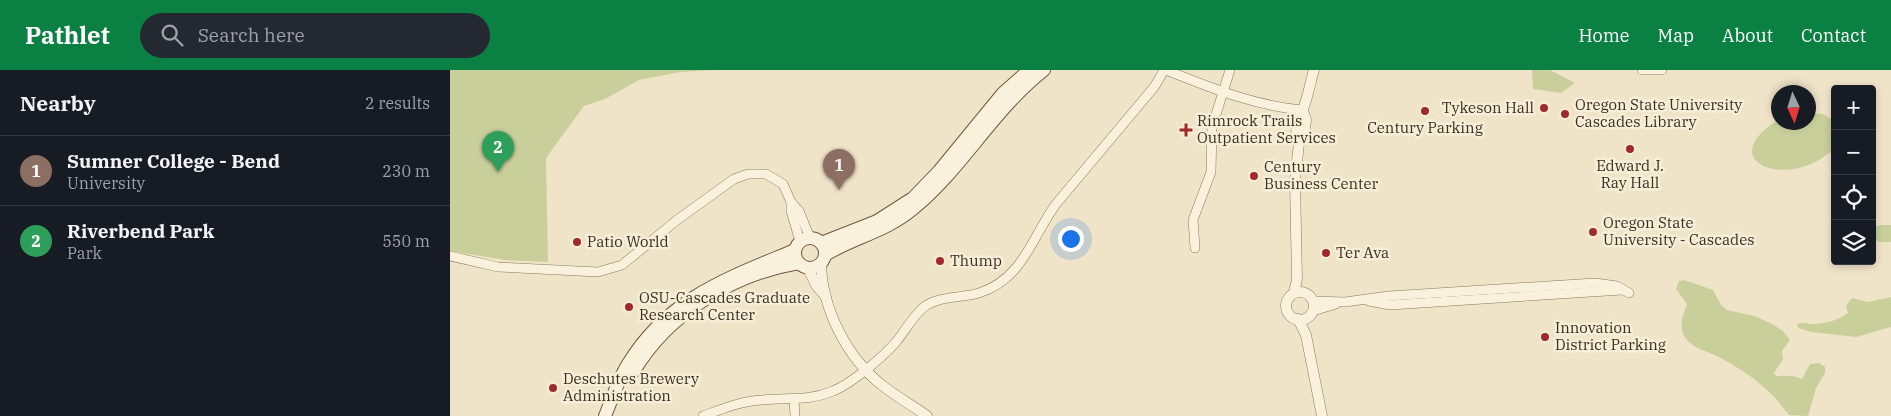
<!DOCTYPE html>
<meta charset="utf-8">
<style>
body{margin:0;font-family:"IBM Plex Serif",serif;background:#242831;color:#f1f3f6}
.controls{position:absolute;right:15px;top:15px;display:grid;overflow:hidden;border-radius:5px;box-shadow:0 2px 8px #0003}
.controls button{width:45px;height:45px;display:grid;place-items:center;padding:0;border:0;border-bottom:1px solid #363941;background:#171b24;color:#f1f3f6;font:25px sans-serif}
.compass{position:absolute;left:1321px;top:15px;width:45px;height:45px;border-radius:50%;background:#171b24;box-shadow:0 2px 8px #0003;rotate:176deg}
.you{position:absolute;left:620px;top:168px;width:18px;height:18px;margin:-12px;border:4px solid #fff;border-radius:50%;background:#1a73e8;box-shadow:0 0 0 8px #1a73e833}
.badge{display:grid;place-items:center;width:32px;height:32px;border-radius:50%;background:#0b8043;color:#fff;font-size:16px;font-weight:700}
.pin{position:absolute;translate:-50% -41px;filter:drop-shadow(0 1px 2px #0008)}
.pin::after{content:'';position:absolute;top:26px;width:18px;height:15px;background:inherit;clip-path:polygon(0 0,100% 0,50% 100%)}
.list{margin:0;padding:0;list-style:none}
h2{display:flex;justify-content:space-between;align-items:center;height:65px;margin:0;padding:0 20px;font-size:21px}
h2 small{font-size:16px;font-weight:400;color:#9ea1a6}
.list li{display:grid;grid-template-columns:32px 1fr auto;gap:15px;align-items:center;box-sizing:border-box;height:70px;padding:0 20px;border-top:1px solid #363941}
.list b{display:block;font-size:19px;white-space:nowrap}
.list p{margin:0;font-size:16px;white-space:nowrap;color:#9ea1a6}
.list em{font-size:16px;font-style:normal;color:#9ea1a6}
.icon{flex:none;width:28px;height:28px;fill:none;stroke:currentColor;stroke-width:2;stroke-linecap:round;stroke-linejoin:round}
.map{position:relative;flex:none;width:1441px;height:346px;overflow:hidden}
header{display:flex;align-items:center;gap:30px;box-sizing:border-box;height:70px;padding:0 25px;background:#0b8043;color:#fff}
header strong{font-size:24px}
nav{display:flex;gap:28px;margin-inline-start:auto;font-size:18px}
.search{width:350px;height:45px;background:#242831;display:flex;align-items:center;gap:12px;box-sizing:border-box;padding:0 18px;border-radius:28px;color:#9ea1a6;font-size:19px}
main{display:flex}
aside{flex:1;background:#171b24}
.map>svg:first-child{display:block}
.green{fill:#c9cf9b}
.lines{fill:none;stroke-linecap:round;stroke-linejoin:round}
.minor-casing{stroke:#8d765c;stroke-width:10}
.tertiary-casing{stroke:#8d765c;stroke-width:11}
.secondary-casing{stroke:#6f573f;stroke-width:14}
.minor{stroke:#faf1dc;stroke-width:9}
.tertiary{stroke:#faf1dc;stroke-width:10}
.secondary{stroke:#faf1dc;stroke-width:12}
.poi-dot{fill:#9e2a2b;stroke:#f7eed8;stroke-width:2}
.labels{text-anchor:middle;stroke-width:5;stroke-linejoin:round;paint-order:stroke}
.poi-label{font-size:15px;fill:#3d2e20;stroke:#f7eed8;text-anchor:start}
</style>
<header>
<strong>Pathlet</strong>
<div class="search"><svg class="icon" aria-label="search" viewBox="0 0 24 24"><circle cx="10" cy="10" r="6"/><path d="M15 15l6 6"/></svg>Search here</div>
<nav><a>Home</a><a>Map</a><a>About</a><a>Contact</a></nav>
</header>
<main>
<aside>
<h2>Nearby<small>2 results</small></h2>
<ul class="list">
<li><span class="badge" style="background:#8d6e63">1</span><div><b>Sumner College - Bend</b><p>University</p></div><em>230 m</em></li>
<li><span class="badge" style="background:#2e9e5b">2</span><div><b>Riverbend Park</b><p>Park</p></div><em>550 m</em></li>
</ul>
</aside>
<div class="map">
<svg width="1441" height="346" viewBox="0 0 1441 346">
<rect width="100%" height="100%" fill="#f0e4c8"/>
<g class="green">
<path d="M0,0H266L230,2L189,10L155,29L134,36L96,88L98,192L55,190L0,181Z"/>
<path d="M1082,0H1100L1125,13L1111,23L1083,19Z"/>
<path d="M1359,43L1373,44L1385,51L1383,80C1335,122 1263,90 1328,50V52H1358Z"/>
<path d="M1431,155H1441V172H1429L1422,167V158Z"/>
<path d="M1234,210L1263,220L1271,235L1277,240L1305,246L1322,254L1333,261L1340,270L1332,281L1333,289L1324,303L1326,306H1343L1352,309L1360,294L1369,293L1375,297V303L1366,318L1358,346L1339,345C1333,338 1328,330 1321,324C1307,309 1286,296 1267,286C1257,281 1245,279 1237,270C1227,259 1233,245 1237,234L1226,219L1229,211Z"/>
<path d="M1441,227V257L1406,267L1362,262L1348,258L1347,254C1354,251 1357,254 1363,254C1376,254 1388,250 1398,243L1396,236L1402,228L1418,232Z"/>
</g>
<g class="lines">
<defs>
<g id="minor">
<path d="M716,0C761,18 805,36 853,40"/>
<path d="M1192,0H1212"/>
<path d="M341,132V141L350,171"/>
<path d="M745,178L743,150L761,102L762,57L780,0"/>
<path d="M0,186L48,197L148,202L172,195L227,150L284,109L298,104H316L333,114L341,132L349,141L360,168"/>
<path d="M863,231L895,232L939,226L1145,213L1167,216L1179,223"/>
<path d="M919,231L940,235L1172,220"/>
<path d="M863,241L886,234"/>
<path d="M344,330L345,346"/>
<path d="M253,346C272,339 291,331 312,330C337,327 357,332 383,321C401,314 433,287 446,272C456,260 462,247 474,237C487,226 513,228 529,223C573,209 582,167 606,134L705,16L714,0"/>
</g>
<g id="tertiary">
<path d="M849,73C843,57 848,53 853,39C858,27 860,13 864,0"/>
<path d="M371,193C372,239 397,288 433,316C447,327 463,336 477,346"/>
<path d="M358,198L366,215L376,227"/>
<circle cx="850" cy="236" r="14"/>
<path d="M844,223L847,209L845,110L849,73L854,65L856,50L853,40"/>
<path d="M848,249L856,265L872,346"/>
</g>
<g id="secondary">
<circle cx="360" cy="183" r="15"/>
<path d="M371,173L427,151L463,128L489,101L553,23L579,0"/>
<path d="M375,185C403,168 437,161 463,139C513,98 542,41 594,0"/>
<path d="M184,301C219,243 283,204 349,193"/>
<path d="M155,346C162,329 168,310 178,294C218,228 278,208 345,180"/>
</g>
</defs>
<use href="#minor" class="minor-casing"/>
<use href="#tertiary" class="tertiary-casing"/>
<use href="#secondary" class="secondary-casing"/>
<use href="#minor" class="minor"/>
<use href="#tertiary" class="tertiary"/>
<use href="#secondary" class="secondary"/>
</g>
<g class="poi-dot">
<circle cx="1094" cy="38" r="5"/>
<circle cx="975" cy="41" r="5"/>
<circle cx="1115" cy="44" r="5"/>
<path d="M733.5 52.5h5v5h5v5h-5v5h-5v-5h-5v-5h5z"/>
<circle cx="1180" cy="79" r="5"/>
<circle cx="804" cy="106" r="5"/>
<circle cx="1143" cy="162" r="5"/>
<circle cx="127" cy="172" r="5"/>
<circle cx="876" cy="183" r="5"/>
<circle cx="490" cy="191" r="5"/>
<circle cx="179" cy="237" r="5"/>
<circle cx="1095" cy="267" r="5"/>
<circle cx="103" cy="318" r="5"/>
</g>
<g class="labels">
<g class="poi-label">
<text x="1125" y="40">Oregon State University<tspan x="1125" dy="17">Cascades Library</tspan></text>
<text x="1084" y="43" text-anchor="end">Tykeson Hall</text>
<text x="747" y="56">Rimrock Trails<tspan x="747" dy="17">Outpatient Services</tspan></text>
<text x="975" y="63" text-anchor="middle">Century Parking</text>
<text x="1180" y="101" text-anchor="middle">Edward J.<tspan x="1180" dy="17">Ray Hall</tspan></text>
<text x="814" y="102">Century<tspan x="814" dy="17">Business Center</tspan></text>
<text x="1153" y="158">Oregon State<tspan x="1153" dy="17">University - Cascades</tspan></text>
<text x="137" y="177">Patio World</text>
<text x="886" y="188">Ter Ava</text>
<text x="500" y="196">Thump</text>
<text x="189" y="233">OSU-Cascades Graduate<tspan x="189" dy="17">Research Center</tspan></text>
<text x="1105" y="263">Innovation<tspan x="1105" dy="17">District Parking</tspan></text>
<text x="113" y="314">Deschutes Brewery<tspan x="113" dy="17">Administration</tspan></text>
</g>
</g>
</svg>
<div class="controls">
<button>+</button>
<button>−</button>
<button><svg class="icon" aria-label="locate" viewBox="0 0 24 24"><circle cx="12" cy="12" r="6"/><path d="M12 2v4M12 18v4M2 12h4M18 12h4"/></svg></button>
<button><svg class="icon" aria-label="layers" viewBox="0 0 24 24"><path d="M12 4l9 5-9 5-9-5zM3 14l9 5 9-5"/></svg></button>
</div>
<svg class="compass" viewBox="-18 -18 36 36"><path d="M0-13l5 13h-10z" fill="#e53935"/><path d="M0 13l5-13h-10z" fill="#9ea1a6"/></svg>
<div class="you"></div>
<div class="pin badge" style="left:389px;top:120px;background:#8d6e63">1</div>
<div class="pin badge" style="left:48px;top:102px;background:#2e9e5b">2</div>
</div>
</main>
